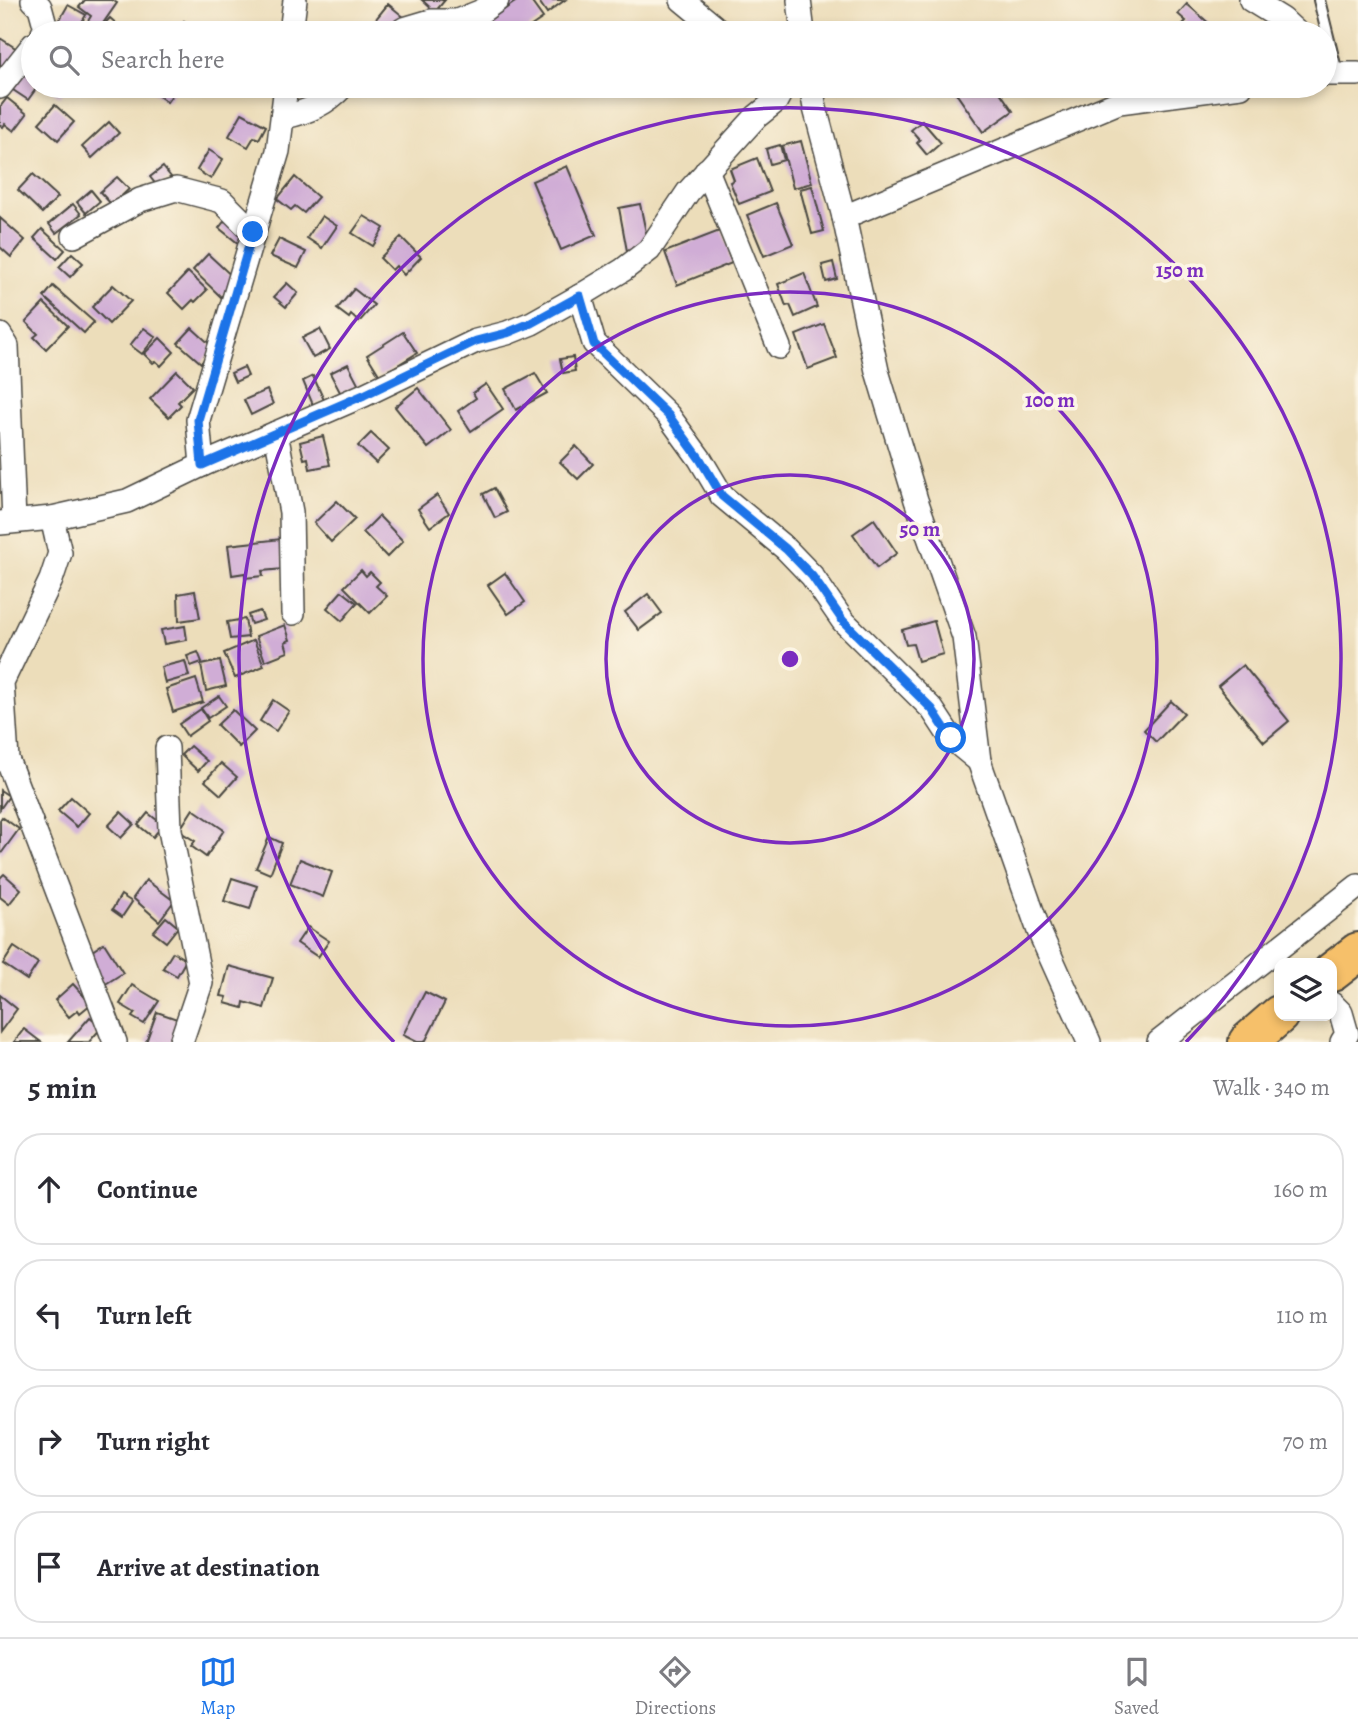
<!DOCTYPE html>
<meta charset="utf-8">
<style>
body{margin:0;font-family:Alegreya,serif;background:#f2f2f3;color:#2b2b33}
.controls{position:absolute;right:21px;bottom:21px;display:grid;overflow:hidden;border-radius:14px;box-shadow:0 4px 10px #0003}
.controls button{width:63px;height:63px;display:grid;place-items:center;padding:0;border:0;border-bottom:2px solid #e1e1e2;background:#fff;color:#2b2b33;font:35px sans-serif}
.stop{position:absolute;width:21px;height:21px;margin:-16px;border:5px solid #1a73e8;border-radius:50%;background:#fff}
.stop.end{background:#1a73e8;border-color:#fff;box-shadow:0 2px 7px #0008}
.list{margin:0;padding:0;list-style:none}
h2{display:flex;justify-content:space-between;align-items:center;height:91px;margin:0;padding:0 28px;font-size:30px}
h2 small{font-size:23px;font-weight:400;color:#7c7c81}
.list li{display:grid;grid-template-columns:46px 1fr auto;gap:21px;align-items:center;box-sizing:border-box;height:112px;margin:0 14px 14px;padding:0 14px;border:2px solid #e1e1e2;border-radius:28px}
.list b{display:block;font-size:26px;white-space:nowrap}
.list em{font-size:23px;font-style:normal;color:#7c7c81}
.icon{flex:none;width:38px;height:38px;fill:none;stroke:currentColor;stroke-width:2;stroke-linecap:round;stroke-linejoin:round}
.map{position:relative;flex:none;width:1358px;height:1042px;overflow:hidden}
.search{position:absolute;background:#fff;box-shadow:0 4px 10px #0003;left:21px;right:21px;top:21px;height:77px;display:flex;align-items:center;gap:18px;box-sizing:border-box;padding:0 24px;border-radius:38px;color:#7c7c81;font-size:26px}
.sheet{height:595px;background:#fff}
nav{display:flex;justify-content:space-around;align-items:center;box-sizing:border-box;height:98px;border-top:2px solid #e1e1e2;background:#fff;font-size:19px;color:#7c7c81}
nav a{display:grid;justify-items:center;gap:4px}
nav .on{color:#1a73e8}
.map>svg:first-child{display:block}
.building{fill:#d0add6}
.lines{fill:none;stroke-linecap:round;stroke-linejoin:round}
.lane-casing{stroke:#484640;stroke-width:14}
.street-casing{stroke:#484640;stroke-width:26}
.highway-casing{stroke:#484640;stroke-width:42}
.lane{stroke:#fff;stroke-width:10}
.street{stroke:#fff;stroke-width:23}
.highway{stroke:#f6c06b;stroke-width:38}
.route{stroke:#1a73e8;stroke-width:9}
.ring{fill:none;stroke:#7b2cbf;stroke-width:3.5}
.centre{fill:#7b2cbf;stroke:#fcf5e5;stroke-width:3.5}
.ring-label{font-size:21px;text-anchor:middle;font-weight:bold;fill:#7b2cbf;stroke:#fcf5e5;stroke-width:7;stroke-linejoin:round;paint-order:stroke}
</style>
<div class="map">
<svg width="1358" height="1042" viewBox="0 0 1358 1042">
<rect width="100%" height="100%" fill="#fcf5e5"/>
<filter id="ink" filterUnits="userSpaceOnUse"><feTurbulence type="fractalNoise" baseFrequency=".0143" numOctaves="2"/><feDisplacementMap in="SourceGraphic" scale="14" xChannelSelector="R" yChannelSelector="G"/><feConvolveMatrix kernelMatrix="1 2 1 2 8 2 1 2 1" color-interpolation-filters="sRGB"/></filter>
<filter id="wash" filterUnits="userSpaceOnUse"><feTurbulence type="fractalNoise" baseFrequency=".00686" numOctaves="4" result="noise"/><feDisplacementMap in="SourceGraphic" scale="28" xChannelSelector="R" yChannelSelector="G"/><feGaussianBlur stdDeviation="1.57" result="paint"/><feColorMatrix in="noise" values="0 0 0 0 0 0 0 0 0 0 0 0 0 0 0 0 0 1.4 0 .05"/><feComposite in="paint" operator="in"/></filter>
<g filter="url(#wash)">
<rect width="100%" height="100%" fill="#ecddba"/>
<g id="blocks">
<g class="building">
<path d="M85,0H112L117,3L99,29L88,21L91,16L79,7Z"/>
<path d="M422,0H445L435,12Z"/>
<path d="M518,0H530L543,18L521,33H496L488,21Z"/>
<path d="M538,0H565L547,13Z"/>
<path d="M388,4L405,18L392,33H384L378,29L381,25L375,20Z"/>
<path d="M1187,4L1220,33H1191L1182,25L1186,21L1178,14Z"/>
<path d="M68,5L86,15L76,32L59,21Z"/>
<path d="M110,18L127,33H96Z"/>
<path d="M184,21L197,33H174Z"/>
<path d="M0,38L20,51L0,77Z"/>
<path d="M25,68L33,73V86H38L28,100L10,88Z"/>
<path d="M48,86H67L69,87L59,97Z"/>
<path d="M156,86H174L177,88L167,102L152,91Z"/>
<path d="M951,86H990L993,90L997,88L1013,111L983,132Z"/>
<path d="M7,98L27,114L14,131L5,124L3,127L0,125V107Z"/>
<path d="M55,105L74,122L58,140L39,123Z"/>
<path d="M242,113L266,126L259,139L254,137L248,147L229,136Z"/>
<path d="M922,121L941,143L927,155L917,143L920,140L911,130Z"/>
<path d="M109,122L119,133L92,158L82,147Z"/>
<path d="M801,141L812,183L793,188L782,146Z"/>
<path d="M780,145L784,160L770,164L766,149Z"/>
<path d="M209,150L223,159L211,179L197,170Z"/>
<path d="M757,158L770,192L739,204L730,182L734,180L730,169Z"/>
<path d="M567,166L596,235L561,250L532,181Z"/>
<path d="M163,167L171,177L158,187L150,177Z"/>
<path d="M33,174L58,197L42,213L18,190Z"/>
<path d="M117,177L129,189L112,205L100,192Z"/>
<path d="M295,177L318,197L304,213L295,206L291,210L277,199Z"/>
<path d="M812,186L824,231L812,234L800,189Z"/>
<path d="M91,190L100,201L86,213L77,202Z"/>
<path d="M776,203L793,244L764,256L747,215Z"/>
<path d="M73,204L81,214L56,233L49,224Z"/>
<path d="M640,204L649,247L627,251L619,208Z"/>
<path d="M322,216L337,226L322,248L307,238Z"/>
<path d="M364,216L384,228L373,246L352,233Z"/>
<path d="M0,218L25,240L11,257L0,247Z"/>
<path d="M226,219L246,235L239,244L219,228Z"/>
<path d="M42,229L65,250L57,259L34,238Z"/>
<path d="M722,230L731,252L728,253L732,263L677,285L665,252Z"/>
<path d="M401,237L421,257L404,275L396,266L392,270L380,258Z"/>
<path d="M279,239L306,252L298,268L270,256Z"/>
<path d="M72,253L83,263L70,277L59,267Z"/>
<path d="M208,254L236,280L221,297L193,270Z"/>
<path d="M833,262L837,279L826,282L822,265Z"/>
<path d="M188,272L207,290L195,302L193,300L184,309L168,293Z"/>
<path d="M804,273L817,307L795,317L790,305L786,306L778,284Z"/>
<path d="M287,283L298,293L286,307L274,297Z"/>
<path d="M113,285L131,301L109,324L92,307Z"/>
<path d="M53,286L94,322L84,333L44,297Z"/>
<path d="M354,289L374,305L359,322L351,315L349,318L337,309Z"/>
<path d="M44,303L68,326L46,349L34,337L38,334L26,322Z"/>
<path d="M824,324L837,358L808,369L796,335Z"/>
<path d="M144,328L156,337L142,354L130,345Z"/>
<path d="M192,328L214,348L201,363L178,343Z"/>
<path d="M320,329L330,349L313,358L302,338Z"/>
<path d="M403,332L417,353L380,376L367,355Z"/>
<path d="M160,338L174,352L161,366L156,361L153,363L144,354Z"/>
<path d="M573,357L575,371L563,373L560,359Z"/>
<path d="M348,364L359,385L341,394L330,373Z"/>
<path d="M244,367L248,376L235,382L231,373Z"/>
<path d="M177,371L193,387L178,402L181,405L169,417L150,399Z"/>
<path d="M535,373L547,393L516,410L505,389Z"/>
<path d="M313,376L324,400L313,405L303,381Z"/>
<path d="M486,384L503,409L471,431L458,411L476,398L473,393Z"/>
<path d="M418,388L451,430L428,448L395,407Z"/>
<path d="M267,390L273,404L251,415L244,400Z"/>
<path d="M371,433L389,450L376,463L358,446Z"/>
<path d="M323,436L330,465L310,469L308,458L304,459L300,442Z"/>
<path d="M576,446L593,464L578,479L560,462Z"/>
<path d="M494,488L507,512L495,518L483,494Z"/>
<path d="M437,495L449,513L430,527L418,509Z"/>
<path d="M337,501L355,519L331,542L314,523Z"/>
<path d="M379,516L403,541L387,557L363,532Z"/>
<path d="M874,519L897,553L877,568L853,534Z"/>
<path d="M281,539L284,569L262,571L263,576L245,578V573L232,575L228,545Z"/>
<path d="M361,570L366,576L370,572L380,582L376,586L387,596L370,613L344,587Z"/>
<path d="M505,573L525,602L508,614L488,585Z"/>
<path d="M195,591L200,618L179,621L178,594Z"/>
<path d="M342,591L357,603L342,621L327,608Z"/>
<path d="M648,594L662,613L639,630L625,612Z"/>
<path d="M260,611L264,620L251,624L248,615Z"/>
<path d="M245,619L248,637L230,639L227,622Z"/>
<path d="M934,621L943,654L918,661L913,644L906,645L902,630Z"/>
<path d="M285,625L290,640L285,642L288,652L265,661L256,636Z"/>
<path d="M185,626L187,640L164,644L161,630Z"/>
<path d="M254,640L264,666L235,678L224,653Z"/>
<path d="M198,652L202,662L191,666L187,656Z"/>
<path d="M185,661L189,676L165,683L161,667Z"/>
<path d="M220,661L226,686L206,691L201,665Z"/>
<path d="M1243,665L1289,721L1264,742L1218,686Z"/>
<path d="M196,679L203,702L173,712L166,689Z"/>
<path d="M219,696L226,706L208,718L201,708Z"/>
<path d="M273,700L289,711L276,731L260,721Z"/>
<path d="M1171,701L1184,713L1156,742L1144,730Z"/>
<path d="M201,709L208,721L187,736L179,724Z"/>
<path d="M233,710L255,731L239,747L217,725Z"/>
<path d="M190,746L207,761L198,771L181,755Z"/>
<path d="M221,763L237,777L221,795L205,781Z"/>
<path d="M0,790L9,796L0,809Z"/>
<path d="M71,797L89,813L77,827L58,811Z"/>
<path d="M193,809L224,830L206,857L191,846L195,841L179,831Z"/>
<path d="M121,812L134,824L121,838L108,826Z"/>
<path d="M148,813L163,825L153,837L138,825Z"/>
<path d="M2,817L19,829L0,855V820Z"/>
<path d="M269,837L282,843L270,874L256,868Z"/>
<path d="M300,859L332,872L323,897L290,884Z"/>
<path d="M4,874L21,889L9,904L0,897V878Z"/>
<path d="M232,878L257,886L250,909L224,901Z"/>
<path d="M146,880L174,901L159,921L133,898Z"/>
<path d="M121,895L132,902L122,917L112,910Z"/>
<path d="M166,917L178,927L166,942L153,932Z"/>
<path d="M308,927L329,941L318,957L297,943Z"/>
<path d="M104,943L123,973L104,985L85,956Z"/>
<path d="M14,947L38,963L27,980L3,964Z"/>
<path d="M173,952L186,960L177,976L163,968Z"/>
<path d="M229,966L273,978L264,1008L244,1002L243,1008L225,1003L227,997L221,996Z"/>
<path d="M73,984L91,1004L80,1013L78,1010L69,1017L55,1000Z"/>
<path d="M132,985L159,1001L144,1024L132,1017L135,1013L120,1004Z"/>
<path d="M425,992L445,1002L425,1042H417L403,1035Z"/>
<path d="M0,995L17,1009L0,1032Z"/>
<path d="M157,1012L180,1020L172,1042H146Z"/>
<path d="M90,1017L102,1027L89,1042H68Z"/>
<path d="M24,1029L41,1042H14Z"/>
</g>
</g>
</g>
<g filter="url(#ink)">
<use href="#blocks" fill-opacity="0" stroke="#484640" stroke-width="2"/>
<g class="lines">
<defs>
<path id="lane" d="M1319,0L1337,73"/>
<g id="street">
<path d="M33,0L40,7L46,29L43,33"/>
<path d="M682,0L722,33"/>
<path d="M799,0L803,33"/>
<path d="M1251,0L1282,19L1297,33"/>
<path d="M291,33L295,0"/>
<path d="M398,33L404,29L431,21H457L482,11L497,0"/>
<path d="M1325,74H1358"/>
<path d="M286,86L278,151L198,420L202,465L364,395L476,341L507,333L532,323L580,296L594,343L668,415L700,459L722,496L786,549L812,576L843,621L932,709L951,738L979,761"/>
<path d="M811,86L815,108L844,217L877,371L916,500L964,637L979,761L1039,931L1089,1042"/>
<path d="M0,87L33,45"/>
<path d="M284,117C308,112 326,104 343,86"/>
<path d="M707,170L779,347"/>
<path d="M844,217L1119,102L1241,86"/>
<path d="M74,236L140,200L176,189L222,201L253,232"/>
<path d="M580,296L623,270L649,250L688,192L756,117L776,101L784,86"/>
<path d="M0,335L7,346L14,521"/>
<path d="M276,433L291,512L293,613"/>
<path d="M52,518L60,553L51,580L2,682L7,759L115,1042"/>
<path d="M0,523L52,518L127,501L202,465"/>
<path d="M167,748L170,830L201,983L181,1042"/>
<path d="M1332,1004L1341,1013L1347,1034L1342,1042"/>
<path d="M1159,1042L1358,886"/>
</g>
<g id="highway">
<path d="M1332,972L1358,952"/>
<path d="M1248,1042L1279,1015"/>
</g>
</defs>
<use href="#lane" class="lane-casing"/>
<use href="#street" class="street-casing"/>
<use href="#highway" class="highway-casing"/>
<use href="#lane" class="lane"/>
<use href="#street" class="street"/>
<use href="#highway" class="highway"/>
</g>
</g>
<g class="lines" filter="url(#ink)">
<path class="route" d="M253,232L198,420L202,465L364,395L476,341L507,333L531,323L580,296L594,344L668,415L700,459L722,496L786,549L812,576L843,621L932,709L951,738"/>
</g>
<g class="ring">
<circle cx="790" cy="659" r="184"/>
<circle cx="790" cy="659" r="367"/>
<path d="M394 1042A551 551 0 1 1 1186 1042"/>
</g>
<circle cx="790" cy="659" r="10" class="centre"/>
<g class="ring-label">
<text x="1180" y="277">150 m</text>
<text x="1050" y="407">100 m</text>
<text x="920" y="536">50 m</text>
</g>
</svg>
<div class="controls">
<button><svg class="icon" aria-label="layers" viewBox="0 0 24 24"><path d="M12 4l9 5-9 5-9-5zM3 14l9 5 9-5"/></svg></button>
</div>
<div class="stop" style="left:951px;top:738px"></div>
<div class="stop end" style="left:253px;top:232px"></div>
<div class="search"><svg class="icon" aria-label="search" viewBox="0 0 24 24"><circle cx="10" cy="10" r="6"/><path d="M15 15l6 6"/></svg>Search here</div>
</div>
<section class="sheet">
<h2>5 min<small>Walk · 340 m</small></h2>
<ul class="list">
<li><svg class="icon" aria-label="ahead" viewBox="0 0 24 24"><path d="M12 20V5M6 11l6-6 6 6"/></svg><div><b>Continue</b></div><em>160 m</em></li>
<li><svg class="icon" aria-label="left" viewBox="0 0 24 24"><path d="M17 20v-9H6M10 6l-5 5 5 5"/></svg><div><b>Turn left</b></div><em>110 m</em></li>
<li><svg class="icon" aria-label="right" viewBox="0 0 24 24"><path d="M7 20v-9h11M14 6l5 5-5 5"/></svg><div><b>Turn right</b></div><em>70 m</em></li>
<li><svg class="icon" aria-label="arrive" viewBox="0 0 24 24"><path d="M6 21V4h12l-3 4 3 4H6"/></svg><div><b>Arrive at destination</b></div></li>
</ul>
</section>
<nav>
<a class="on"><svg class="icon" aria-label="map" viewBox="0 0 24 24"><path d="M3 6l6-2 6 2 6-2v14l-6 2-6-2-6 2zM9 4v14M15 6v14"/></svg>Map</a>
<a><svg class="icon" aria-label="directions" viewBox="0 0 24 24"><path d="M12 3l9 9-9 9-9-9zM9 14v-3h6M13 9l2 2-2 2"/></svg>Directions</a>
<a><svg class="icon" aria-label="saved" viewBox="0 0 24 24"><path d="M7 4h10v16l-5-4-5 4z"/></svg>Saved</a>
</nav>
